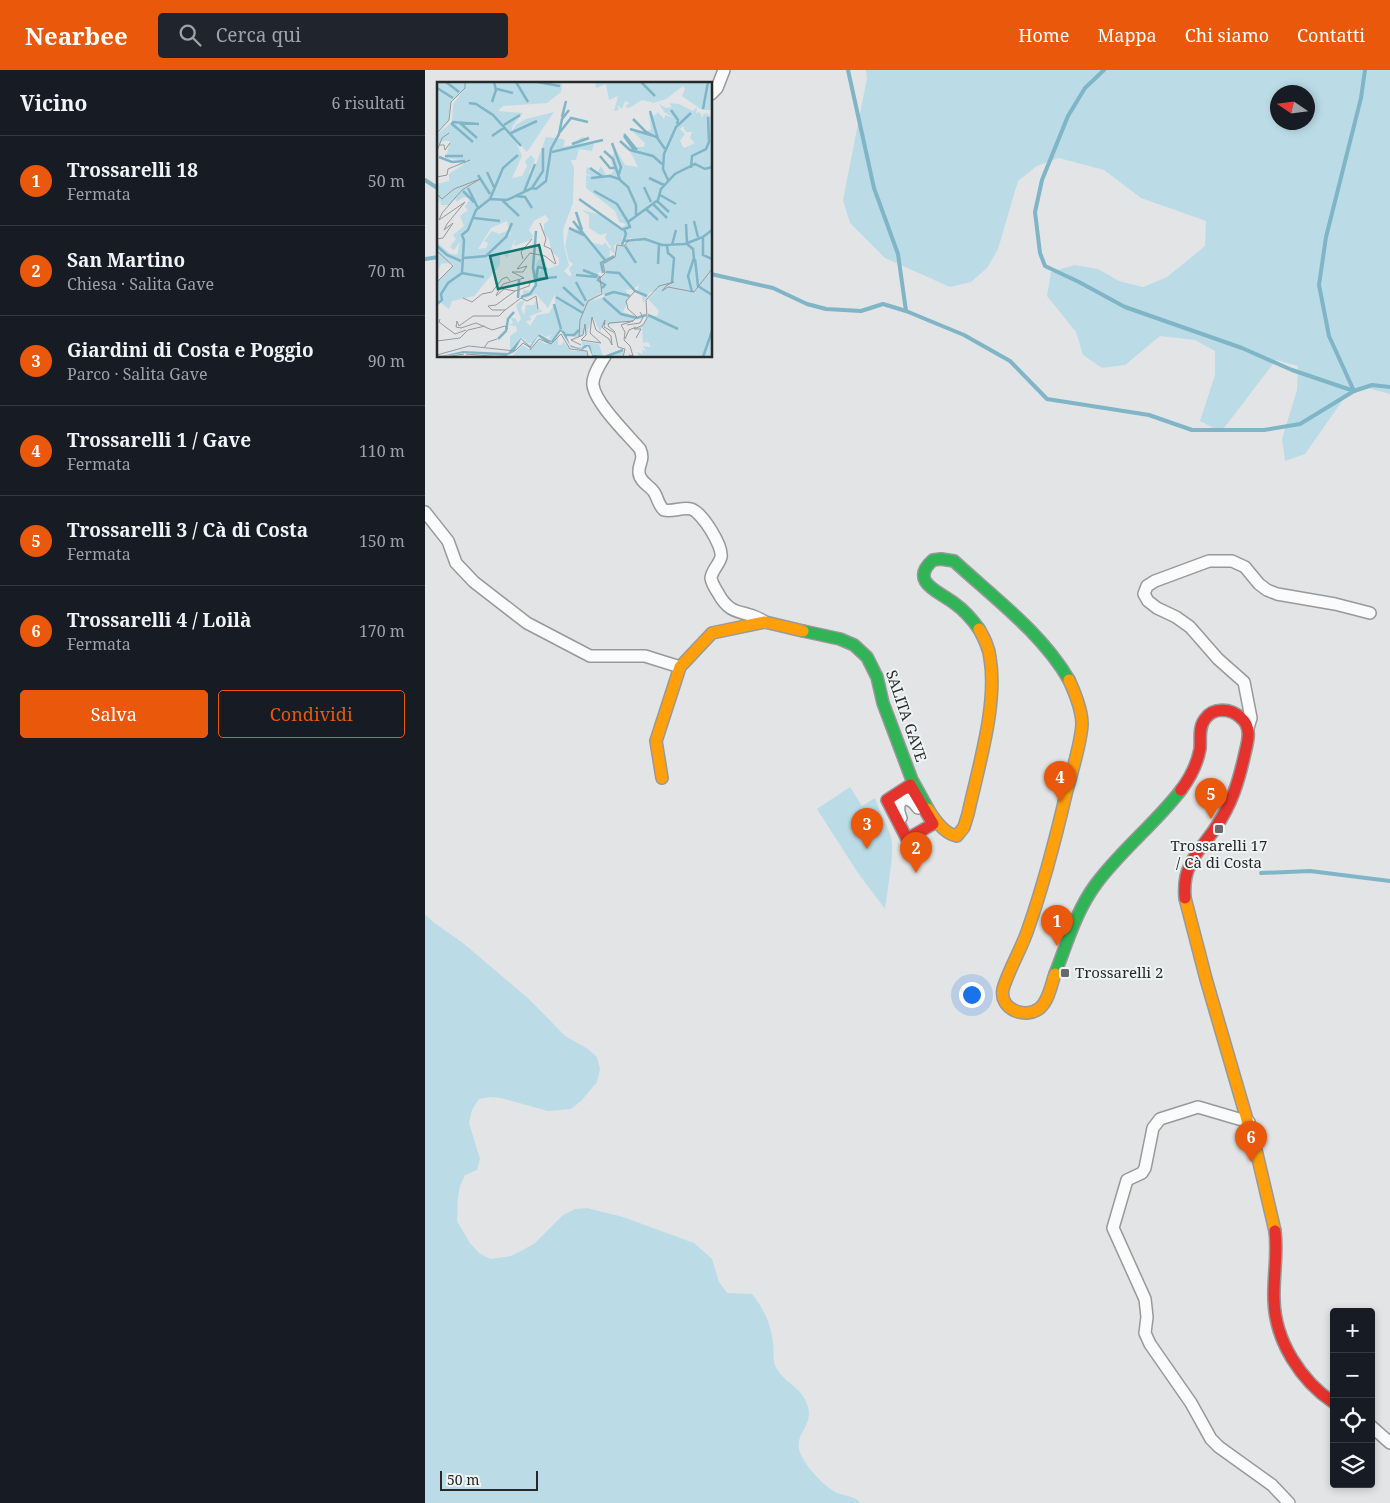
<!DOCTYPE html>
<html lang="it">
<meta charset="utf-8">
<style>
body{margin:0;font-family:"Noto Serif",serif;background:#20242c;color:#f1f3f6}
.controls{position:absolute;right:15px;bottom:15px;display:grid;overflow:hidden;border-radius:5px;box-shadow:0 2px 8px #0003}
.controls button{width:45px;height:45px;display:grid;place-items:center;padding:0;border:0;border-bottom:1px solid #363941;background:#171b24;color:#f1f3f6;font:25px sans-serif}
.compass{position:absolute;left:845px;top:15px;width:45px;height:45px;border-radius:50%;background:#171b24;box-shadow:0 2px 8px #0003;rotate:283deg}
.scale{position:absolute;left:15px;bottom:12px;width:98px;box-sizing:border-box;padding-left:5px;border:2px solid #272929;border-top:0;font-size:14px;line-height:18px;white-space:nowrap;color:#272929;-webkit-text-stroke:4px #eef3f4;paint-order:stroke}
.you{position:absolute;left:546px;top:924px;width:18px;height:18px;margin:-12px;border:4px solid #fff;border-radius:50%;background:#1a73e8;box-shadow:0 0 0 8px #1a73e833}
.badge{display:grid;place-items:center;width:32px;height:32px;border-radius:50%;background:#ea580c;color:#fff;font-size:16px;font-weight:700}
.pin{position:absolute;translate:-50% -41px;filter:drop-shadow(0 1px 2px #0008)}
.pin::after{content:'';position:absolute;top:26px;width:18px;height:15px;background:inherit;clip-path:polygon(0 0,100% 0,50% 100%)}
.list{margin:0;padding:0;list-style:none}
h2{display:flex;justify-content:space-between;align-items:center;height:65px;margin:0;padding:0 20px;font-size:21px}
h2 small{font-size:16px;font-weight:400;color:#9ea1a6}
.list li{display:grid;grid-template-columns:32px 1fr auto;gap:15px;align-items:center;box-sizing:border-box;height:90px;padding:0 20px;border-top:1px solid #363941}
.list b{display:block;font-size:19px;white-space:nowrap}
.list p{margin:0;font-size:16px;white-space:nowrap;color:#9ea1a6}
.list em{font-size:16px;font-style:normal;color:#9ea1a6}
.actions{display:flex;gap:10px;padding:15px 20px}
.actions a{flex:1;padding:11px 0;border:1px solid #ea580c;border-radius:5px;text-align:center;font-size:18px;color:#ea580c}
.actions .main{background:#ea580c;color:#fff}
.icon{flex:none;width:28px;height:28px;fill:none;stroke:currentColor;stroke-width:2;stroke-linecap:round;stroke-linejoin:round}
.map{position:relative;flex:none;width:965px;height:1433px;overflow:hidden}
header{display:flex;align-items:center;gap:30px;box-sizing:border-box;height:70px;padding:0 25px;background:#ea580c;color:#fff}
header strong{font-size:24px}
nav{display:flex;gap:28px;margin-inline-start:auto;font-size:18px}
.search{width:350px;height:45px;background:#20242c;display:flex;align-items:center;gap:12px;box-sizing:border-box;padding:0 18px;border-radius:5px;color:#9ea1a6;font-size:19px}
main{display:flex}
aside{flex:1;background:#171b24}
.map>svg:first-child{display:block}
.green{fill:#bbdce7;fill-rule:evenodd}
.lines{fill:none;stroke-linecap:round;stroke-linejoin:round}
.stream{stroke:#7fb5c6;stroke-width:4}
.street-casing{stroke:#97999a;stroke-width:14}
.fast-casing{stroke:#97999a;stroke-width:14}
.slow-casing{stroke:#97999a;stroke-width:14}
.jam-casing{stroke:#97999a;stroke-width:14}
.street{stroke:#fbfbfb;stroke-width:11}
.fast{stroke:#30b455;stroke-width:11}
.slow{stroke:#ff9f0a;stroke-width:11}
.jam{stroke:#e5322d;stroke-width:11}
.poi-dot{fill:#686a6b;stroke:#eef3f4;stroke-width:2}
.labels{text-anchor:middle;stroke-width:4;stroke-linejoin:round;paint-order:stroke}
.street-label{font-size:15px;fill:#272929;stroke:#eef3f4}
.poi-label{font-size:15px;fill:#272929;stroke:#eef3f4}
.inset-river{fill:none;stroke:#7fb5c6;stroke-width:2.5}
.inset-road{fill:none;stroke:#97999a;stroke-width:1}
.view{fill:#0f766e;fill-opacity:0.15;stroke:#0f766e;stroke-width:2.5}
.inset-edge{fill:none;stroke:#272929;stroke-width:2.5}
</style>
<header>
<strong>Nearbee</strong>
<div class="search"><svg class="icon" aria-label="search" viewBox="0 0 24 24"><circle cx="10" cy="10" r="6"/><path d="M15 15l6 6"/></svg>Cerca qui</div>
<nav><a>Home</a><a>Mappa</a><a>Chi siamo</a><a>Contatti</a></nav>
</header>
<main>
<aside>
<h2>Vicino<small>6 risultati</small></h2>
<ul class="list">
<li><span class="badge">1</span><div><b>Trossarelli 18</b><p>Fermata</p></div><em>50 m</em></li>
<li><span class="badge">2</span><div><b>San Martino</b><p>Chiesa · Salita Gave</p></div><em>70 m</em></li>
<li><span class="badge">3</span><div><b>Giardini di Costa e Poggio</b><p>Parco · Salita Gave</p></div><em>90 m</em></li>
<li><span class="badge">4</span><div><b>Trossarelli 1 / Gave</b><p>Fermata</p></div><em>110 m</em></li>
<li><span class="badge">5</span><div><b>Trossarelli 3 / Cà di Costa</b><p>Fermata</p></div><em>150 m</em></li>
<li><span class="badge">6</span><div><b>Trossarelli 4 / Loilà</b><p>Fermata</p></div><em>170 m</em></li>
</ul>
<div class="actions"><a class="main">Salva</a><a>Condividi</a></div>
</aside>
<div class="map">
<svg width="965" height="1433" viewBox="0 0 965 1433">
<rect width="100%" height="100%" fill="#e2e4e6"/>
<g class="green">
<path d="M441,0H965V324L943,318L920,327L880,384L860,391L857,369L872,320L873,296L851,290L796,362L775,351L790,305V281L770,270L735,266L700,295L677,298L658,285L651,262L622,226L626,202L649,195L673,199L694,211L718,217L742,207L780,176L781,151L716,128L679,100L634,88L612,96L593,111L573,179L562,198L546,212L525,217L460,188L425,153L418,130L442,8ZM852,22H882V52H852Z"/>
<path d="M425,717L437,736L450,728C454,742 463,755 466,768C470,782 462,822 460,839L433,803L392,739Z"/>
<path d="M0,844L8,852L38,873L104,929L140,966L163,979L172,987L175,999L172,1012L156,1031L146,1039L123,1041L76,1028L65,1027L54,1029L47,1040L44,1053L55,1089L52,1100L40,1105L35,1116L33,1127L32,1151L45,1173L54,1183L65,1189L86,1186L98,1180L110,1173L138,1145L150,1139L162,1138L198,1147L269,1173L287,1189L294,1212L302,1223L327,1224C339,1239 346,1254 348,1273C349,1281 347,1292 352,1299C361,1314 378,1318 383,1337C389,1358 365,1365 377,1387C383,1399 400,1417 412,1423C420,1426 430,1426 436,1433H0Z"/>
</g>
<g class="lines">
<g class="stream">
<path d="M423,0L449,118L473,184L481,241"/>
<path d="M679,0L660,18L643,46L617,110L610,142L615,183L620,196L654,212L700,237L817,278L867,300L929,321"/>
<path d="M0,110L14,119"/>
<path d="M0,189L14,187"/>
<path d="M286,204L348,218L382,234L401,239L436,241L458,234L481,241L539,265L585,291L622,329L724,345L767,360H839L875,354L929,321L947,315L965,317"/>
<path d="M929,321L904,266L894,215L901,167L936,28L940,0"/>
<path d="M836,803L885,801L965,811"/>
</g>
<defs>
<g id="street">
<path d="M286,24L292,18L299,0"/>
<path d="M180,286C175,294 167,306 168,315C170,333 203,365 215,379C220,391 213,393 214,403C215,412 225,416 229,422C233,428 233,435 239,440C248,442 257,437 266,439C277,442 298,476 296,487C294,495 287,500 286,508C287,514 290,518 293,523C307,549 320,538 340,552"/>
<path d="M0,442L23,471L31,493L49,512L102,553L165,586H220L255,597"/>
<path d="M823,658L826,648L819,612L793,589L765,557L751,547L732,538L723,531L719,524L722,516L730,511L784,491H807L820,497L834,514L842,520L852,524L910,534L945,543"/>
<path d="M476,748C468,731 482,721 493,738"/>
<path d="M824,1052L773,1037L735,1049L728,1058L720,1098L717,1103L702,1110L688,1158L720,1229L722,1247L720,1263L725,1274L766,1333L786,1369L794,1377L847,1415L864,1433"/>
<path d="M946,1356L965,1373"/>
</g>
<g id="fast">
<path d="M554,559C547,549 539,540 529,533C515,522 483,512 508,490L516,489L529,491C569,528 617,563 644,610"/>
<path d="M378,561L415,569L429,575L442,587L452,607L458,633L487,710L503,739"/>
<path d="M630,904C642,873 651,841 671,814C696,780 730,754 756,720"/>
</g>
<g id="slow">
<path d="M237,708L231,671L255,597L287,563L340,552L378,561"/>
<path d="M503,739C509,749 519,764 532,766L539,757L543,744C553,698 573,634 565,588C564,577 559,568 554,559"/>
<path d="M760,828L781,909L832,1084L850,1161"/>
<path d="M630,904C626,915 624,930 615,938C600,950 574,939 578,919C583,901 597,878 603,859C619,814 631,767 642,720C647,701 656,674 657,654C657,639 650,623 644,610"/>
</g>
<g id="jam">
<path d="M485,715L508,754L482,769L462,730Z"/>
<path d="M756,720C765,708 772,695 775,679C776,669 773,658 780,649C788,637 806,638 816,648C827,657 823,671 820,683C814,710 807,734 791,757C783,770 771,781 765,795C760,805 759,816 760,828"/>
<path d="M850,1161C853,1185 848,1207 849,1230C850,1271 876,1311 909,1333"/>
</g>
</defs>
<use href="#street" class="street-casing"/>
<use href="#fast" class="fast-casing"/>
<use href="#slow" class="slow-casing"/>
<use href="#jam" class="jam-casing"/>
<use href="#street" class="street"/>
<use href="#fast" class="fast"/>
<use href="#slow" class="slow"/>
<use href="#jam" class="jam"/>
</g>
<g class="poi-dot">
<rect x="789" y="754" width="10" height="10" rx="2.5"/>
<rect x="635" y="898" width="10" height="10" rx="2.5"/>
</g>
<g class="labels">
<g class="street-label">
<text transform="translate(481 646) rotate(71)" y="5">SALITA GAVE</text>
</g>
<g class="poi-label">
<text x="794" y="781">Trossarelli 17<tspan x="794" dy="17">/ Cà di Costa</tspan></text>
<text x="650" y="908" text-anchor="start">Trossarelli 2</text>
</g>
</g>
<g transform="translate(12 12)">
<rect width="275" height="275" fill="#e2e4e6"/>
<path d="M0,0H123L125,3L124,10L110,21L66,24L61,29L86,31L76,43L74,51L79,43L89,37L117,30L90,70L77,56L85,74L75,96L85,94L90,84L88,79L94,73L98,78L92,90L94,96L109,55L126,57L128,59L126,65L136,63L145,55L152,57L143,62H157L155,69L142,67L139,78H134L137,86L136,121L126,148L127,163L132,184L127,189L132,194L135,193L132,187L136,182L132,179L128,163L132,146L141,150L138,143L143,144L155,161L166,163L168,160L173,167L174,165L168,156L170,151L163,153L152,146V133L145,128L168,134L184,146L189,142L182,140L178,129L149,106V93L157,95L149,92L150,85L161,90L164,84L169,93L174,92L177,88L174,80L178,66L188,83L201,85L193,69L196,65H207L208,61L196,50L214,48L212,30L217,34L221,30L227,37L228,33L237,36L227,30L222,22L229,26L235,25L232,21L242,22L256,29L260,25L259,31L263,30L265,36L267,31L270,34L268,30L275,35V275H202L200,270L206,272L205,267L210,271L206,264L214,265L211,260L206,261L205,246L198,247L206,243L212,233L220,234L222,229L211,217L219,209L213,210L206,221L205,214L200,210L202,203L196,207L188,208L193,214L186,230L200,235L196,239L168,243V238L163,250L156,235L149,254L148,241L147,251L142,255H135L133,251L129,253L123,247L114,259L112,256L115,252L109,255L102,251L96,261H91L85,255L76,268H73V254L80,249L79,244L72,243L76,241L74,236H78L81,241L84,237L79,224L82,220L88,218L84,226L87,233L89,223H98L99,216L101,227L106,229L93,234L94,238L89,239L93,244L100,233L112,231L118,221V212L111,226L99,212L89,216L86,214V208L95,209L99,204L98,188L100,186L103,191L104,187L99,182L101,178L108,177L110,187L122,183V176L115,170L112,157L107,152V142L112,138L108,133L97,139L92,148L96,154L94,158L77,164L78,157L70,176L67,172L63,173V183L37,214L15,219L12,227L0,218V200L17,183L7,177L12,181L4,182L0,190V169L7,176L0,168V160L12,171L20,173L23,160L17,168L13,165L19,157L16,153L27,144L23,134L31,128L28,125L33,117L27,115L20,120L18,117L12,123H4L3,116L0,125V102L12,99V92L36,76L27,82V79L9,76L13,59H5L0,68V52L15,40L16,22L28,6L14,19L12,38L0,50ZM246,44L249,50H255L253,56L258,61L247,66L243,59L248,52L243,47ZM70,139L74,154L70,149L62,152L55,149L47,159L51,161L49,166L41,167L54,146ZM190,146L188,148L190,153L187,158L194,156L201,160L190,159L187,164H180L178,175L166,182L168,191L163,196L168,202L165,207L167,215L155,219L164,211L165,201L160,192L165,188L164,182L172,175L173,168L178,172L177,163L186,162L185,156L189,153L187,148ZM158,0H275V28H265L245,14L248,7L246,4L229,17L217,21L205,18L192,26L188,25L192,21L188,19L185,27L180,23L182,28L177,29L181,14L172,18L169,2L159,6ZM121,256V263H125L126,259L134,269H149L151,275H74L85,263L92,267L101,258L109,262ZM145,259L162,262L166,274L186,267V275H156L151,263L144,267L137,265H145Z" fill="#bbdce7" fill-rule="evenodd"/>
<path d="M123,247L128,250L133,263L144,267L148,263H153L156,275L151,264L145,268L134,265L124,249L116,260L110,261L101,254L93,266L84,257L77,270L69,274L27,271L0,275L26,269L71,271L84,256L93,264L102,252L114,259Z" fill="#7fb5c6"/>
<path class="inset-river" d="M9,0L22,10M79,0L91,20M100,0L123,4M204,0L218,14M0,6L16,16M60,7L76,11M55,20L59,8L57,0M32,21L39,22L56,33L84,64M266,27L271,0M234,28L241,38L240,42M213,29L221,57L228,67M125,35L129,19M196,37L209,50L221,56M15,40L42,42M14,41L36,60M23,41L40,56M67,43L83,33M193,47L217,54M123,50L134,36L151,40M74,51L100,39M187,52L200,68M55,54L68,45M187,54L197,68M183,59L193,68L216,74L225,82M175,61L184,85L182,92M135,62L152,56M167,69L176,77L183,98L191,105L199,123V134M115,70L166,58M8,74H26M163,74L173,86H179M2,75L15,80L28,79M153,86L166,95M254,86L255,74L269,67L272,60L271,35M50,90L57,105M41,93L53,112M154,96L173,94L182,97M212,96L227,103M232,100L226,87L227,72L239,45L254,31M207,105L214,120M31,106L41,126M95,106L106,89V66M26,109L37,120M157,109L180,122L191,140M87,110L98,82M223,113L239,122M78,114L88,115L95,126M53,117L66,86L81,73M142,117L186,148M65,118L82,134M220,119L232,130M215,121L230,136M209,127L221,138M139,130L145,148M37,136L63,139M136,139L168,178M257,139L261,155M249,142L250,161M132,146L147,153M266,156V173L275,177M187,159L208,157L225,163L248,162L266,155L275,148M250,162L256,167L257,176L251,194L255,210M185,163L189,152L187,147L193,145L191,140L221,118L224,107L238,92L258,82L268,87L275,85M235,163L239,148M0,164L10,173L24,179M188,164L199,181M230,164L231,171L237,176L235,200M27,176L49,174L69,155L75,141M258,177L261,204L275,213M221,182L222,163M110,187L101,185L99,197L120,195M146,188L161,194M169,190L182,191L198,209L210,214M25,191L47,195M166,191L164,181L177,174M139,193L160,195M163,194L161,198L168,203L165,206M139,200L149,219M126,205L147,224M168,213L177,210L193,214M84,215L93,212L99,203L96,186L99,149M119,215L146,231M81,216L82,198M166,216L184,232L200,236L209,233M0,222L5,218L4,212L11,201L25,191L27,158L25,153L31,148L39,128L53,117L70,118L95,106L99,107L109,99L114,67L122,52L125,37L132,28M117,222L124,247M211,233L241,247M129,253H137L142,248M61,257L69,249L71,237L77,230M155,274L168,275L186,268M266,275L275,249"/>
<path class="inset-road" d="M0,51L12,38L14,20L28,6V0M3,63H7L8,68L13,61M0,69L5,56L12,51M0,95L10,93L11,87L33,78M0,112L5,117L17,107L43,97L25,108L5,131L2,138L28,120L10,142L7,148L16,141L6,156L0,157M103,141L109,157L107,164L114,167L119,182M0,169L16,184L0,200M86,177L84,170L95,157M80,187L93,171L108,174L118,182M78,209L92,204L93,200M55,210L65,197L70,195L73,199M59,213L66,202L87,196L75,190H86L90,184L80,187M59,214L67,207L78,209L59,223L51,224L55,228H68L62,234H36L22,244L20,239L19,245L24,246L39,241L55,248L68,244L71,247M26,216L35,220L45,212L55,210M68,228L84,216L90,219L99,214L101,227M3,237L2,240L18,252L29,248M196,239L200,235L191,227L189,219L198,209M190,243L203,241L206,235L203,230M178,250L171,244L172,241L196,239L184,243L188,250L187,258L193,264L196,274L192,273M178,251L181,265L188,267L186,275M142,254L143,238L151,219L165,212L163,196L168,191L166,182L178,175L180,163L187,164L192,158M199,256L204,247H197L206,243L210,236L209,218L222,204L237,200L230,203L225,209L231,205L257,210L275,187M188,257L192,248L199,245M0,259L23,256L31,248L48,244M144,263L134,258L146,253L148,242L149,253L144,258L164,261L153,251L155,235L159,248L172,257L175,263L174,254L165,245L168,238L167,245L178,251M47,266L51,260L60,257M93,268L102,257L114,262L124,252L133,267L150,269L151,275M29,272L65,275M0,273L32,264L78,269L86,261L94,266M8,275L27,272"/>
<path class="view" d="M102,163L110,196L61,207L53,174Z"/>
<rect width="275" height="275" class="inset-edge"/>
</g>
</svg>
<div class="controls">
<button>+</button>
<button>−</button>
<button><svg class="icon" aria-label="locate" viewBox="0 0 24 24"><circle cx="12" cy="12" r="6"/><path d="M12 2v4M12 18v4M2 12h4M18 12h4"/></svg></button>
<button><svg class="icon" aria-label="layers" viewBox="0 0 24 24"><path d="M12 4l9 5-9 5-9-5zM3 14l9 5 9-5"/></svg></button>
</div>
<svg class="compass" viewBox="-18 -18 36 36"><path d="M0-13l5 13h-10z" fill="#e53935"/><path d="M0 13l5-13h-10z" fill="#9ea1a6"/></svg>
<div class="scale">50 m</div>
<div class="you"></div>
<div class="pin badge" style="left:632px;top:876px">1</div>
<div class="pin badge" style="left:491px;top:803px">2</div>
<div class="pin badge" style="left:442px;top:779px">3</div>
<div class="pin badge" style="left:635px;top:732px">4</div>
<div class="pin badge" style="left:786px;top:749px">5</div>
<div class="pin badge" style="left:826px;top:1092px">6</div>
</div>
</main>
